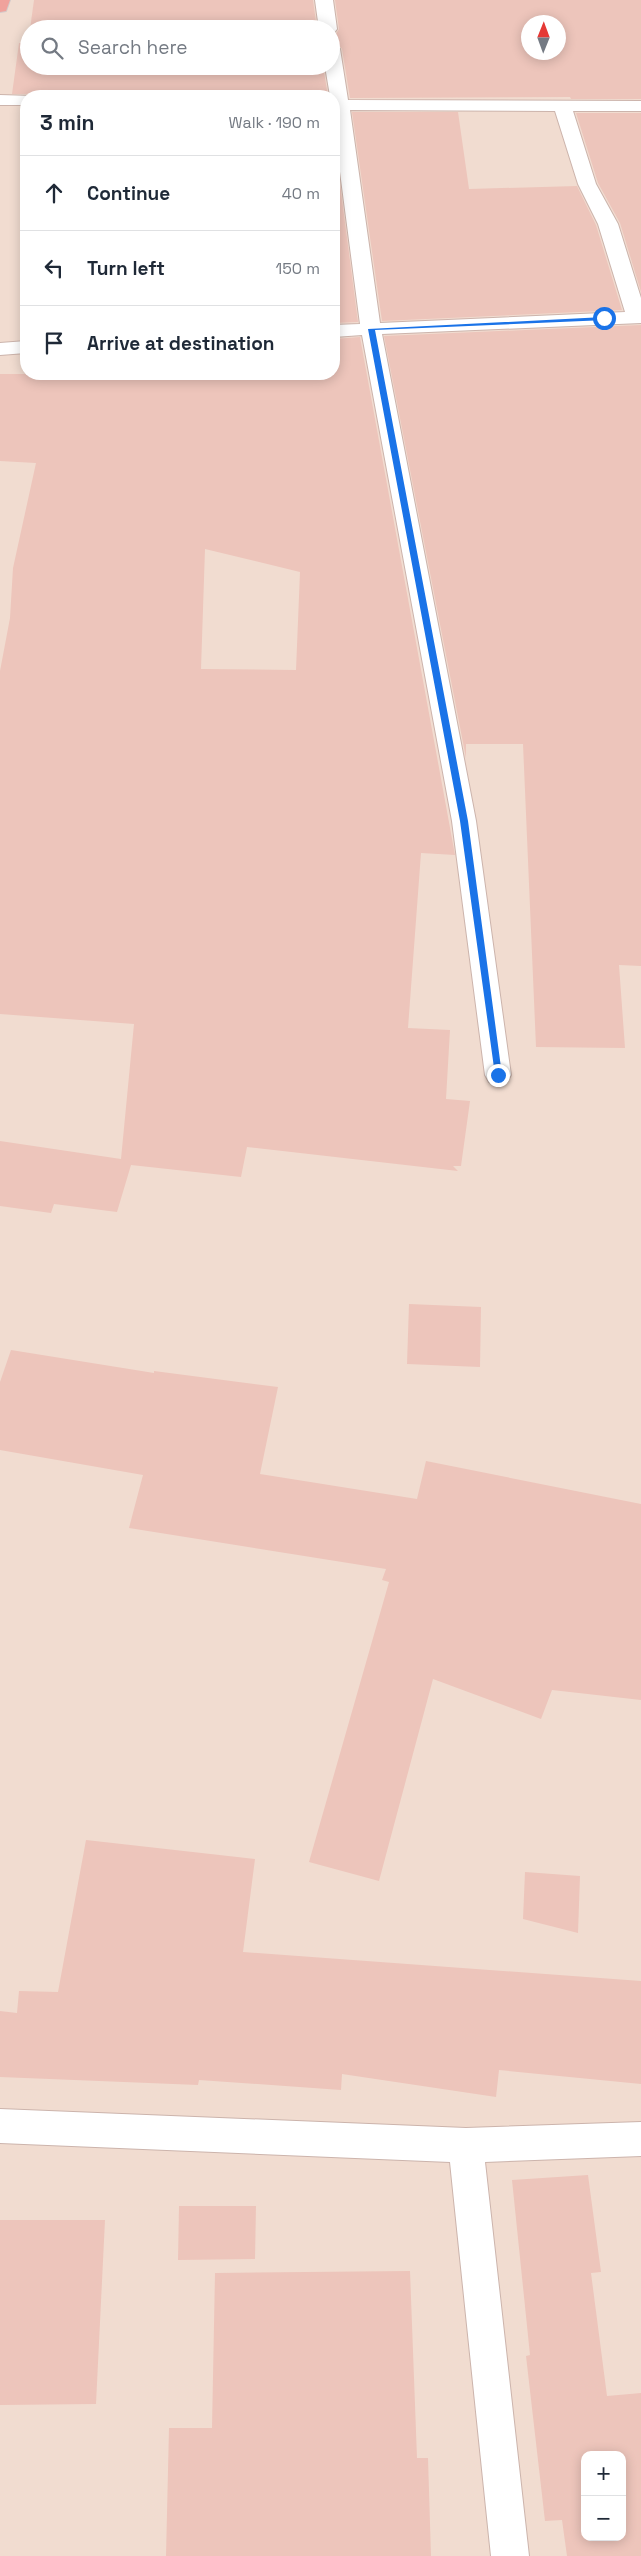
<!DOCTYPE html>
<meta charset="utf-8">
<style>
body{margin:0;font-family:"Space Grotesk",sans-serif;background:#f6f6f7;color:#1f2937}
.controls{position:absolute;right:15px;bottom:15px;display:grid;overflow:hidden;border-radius:10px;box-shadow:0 2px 12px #0003}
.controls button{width:45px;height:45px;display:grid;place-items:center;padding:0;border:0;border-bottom:1px solid #e0e1e3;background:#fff;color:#1f2937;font:25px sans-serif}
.compass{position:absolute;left:521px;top:15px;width:45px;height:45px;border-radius:50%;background:#fff;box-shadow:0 2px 12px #0003;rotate:1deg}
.stop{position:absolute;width:15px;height:15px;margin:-11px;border:4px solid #1a73e8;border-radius:50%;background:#fff}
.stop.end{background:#1a73e8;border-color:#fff;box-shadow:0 1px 5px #0008}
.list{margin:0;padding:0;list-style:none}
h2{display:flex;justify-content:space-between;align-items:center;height:65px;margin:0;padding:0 20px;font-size:21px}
h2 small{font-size:16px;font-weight:400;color:#747a83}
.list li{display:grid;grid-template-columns:32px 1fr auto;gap:15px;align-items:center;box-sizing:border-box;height:75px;padding:0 20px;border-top:1px solid #e0e1e3}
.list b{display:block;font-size:19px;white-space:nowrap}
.list em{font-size:16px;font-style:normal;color:#747a83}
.icon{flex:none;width:28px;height:28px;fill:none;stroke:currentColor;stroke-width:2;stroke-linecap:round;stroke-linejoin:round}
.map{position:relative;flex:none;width:641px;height:2556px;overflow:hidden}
.search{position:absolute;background:#fff;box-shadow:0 2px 12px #0003;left:20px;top:20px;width:320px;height:55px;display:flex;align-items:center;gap:12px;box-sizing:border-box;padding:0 18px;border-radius:28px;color:#747a83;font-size:19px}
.panel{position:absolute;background:#fff;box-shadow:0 2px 12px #0003;left:20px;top:90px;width:320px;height:290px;border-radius:20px}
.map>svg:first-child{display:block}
.residential{fill:#f1dcd0;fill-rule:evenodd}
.building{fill:#edc5bb;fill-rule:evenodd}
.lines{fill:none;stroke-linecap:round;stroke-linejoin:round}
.minor-casing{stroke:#ccb4ac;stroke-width:2}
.highway-casing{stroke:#d4cac9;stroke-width:2}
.minor{fill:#fff;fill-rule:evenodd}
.highway{fill:#f0a29c;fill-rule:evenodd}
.route{fill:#1a73e8}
</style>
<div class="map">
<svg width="641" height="2556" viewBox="0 0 641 2556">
<rect width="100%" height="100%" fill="#faece1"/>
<path class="residential" d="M0,0H641V2556H0ZM528,22H558V52H528ZM29,29H331V66H29ZM26,96H334V374H26ZM585,2455H622V2537H585Z"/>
<g class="building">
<path d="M34,0H313L317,29H30Z"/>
<path d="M335,0H641V99H571L570,97L350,98L342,49L338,44L331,42V35L336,34L339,29ZM528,22H558V52H528Z"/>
<path d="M29,34V66H323L328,96H194V93L12,94L19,43H28Z"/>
<path d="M352,112H458L469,189L577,186L596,225L622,310L382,321Z"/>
<path d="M576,113H641V292L620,223L598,183Z"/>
<path d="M334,138L358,322L334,323Z"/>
<path d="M641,325V966L619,965L625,1048L536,1047L523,744H466V758L384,336Z"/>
<path d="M360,337L455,855L421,853L408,1028L450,1030L446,1099L470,1101L461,1166H453L458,1171L247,1147L241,1177L131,1165L117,1212L54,1204L51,1213L0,1206V1141L121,1159L134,1024L0,1014V671L10,618L13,568L36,463L0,461V374H334V339ZM205,549L300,572L296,670L201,669Z"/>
<path d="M409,1304L481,1307L480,1367L407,1364Z"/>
<path d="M11,1350L154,1373V1371L278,1387L260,1474L417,1499L426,1461L641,1504V1700L552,1690L541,1719L433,1679L379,1881L309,1862L389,1582L382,1580L386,1569L129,1528L143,1475L0,1450V1382Z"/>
<path d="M86,1840L255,1859L243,1952L641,1981V2084L499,2070L496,2097L342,2074L341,2090L199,2080L198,2085L0,2077V2011L17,2013L19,1991L58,1992Z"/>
<path d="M525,1872L580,1876L578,1933L523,1919Z"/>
<path d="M588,2175L601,2272L591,2273L607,2396L641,2393V2556H567L562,2520L545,2521L526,2356L530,2355L512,2180ZM585,2455H622V2537H585Z"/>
<path d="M179,2206H256L255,2259L178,2260Z"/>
<path d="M0,2220H105L96,2404L0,2405Z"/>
<path d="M410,2271L417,2458H428L431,2556H166L169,2428H212L215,2273Z"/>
</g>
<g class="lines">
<defs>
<g id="minor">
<path d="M315,0H333L337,29L334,33H331V29H319Z"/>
<path d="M331,44L337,45L340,49L348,100L641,101V111H573L596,184L618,224L641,298V323L382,334L476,821L511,1075L507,1082L498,1085L489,1082L485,1075L452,821L362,335L334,337V325L360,324L334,126V96H330L325,66H331ZM350,110L555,111L578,184L598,224L625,312L380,323Z"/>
<path d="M0,95L32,96H26V105H0Z"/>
<path d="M26,341V353L0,355V343Z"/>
<path d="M0,2109L466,2128L641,2122V2156L485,2162L529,2556H491L450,2162L0,2143Z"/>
</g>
<path id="highway" d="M0,0H10L6,11L0,12Z"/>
</defs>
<use href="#minor" class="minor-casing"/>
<use href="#highway" class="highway-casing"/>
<use href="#minor" class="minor"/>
<use href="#highway" class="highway"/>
</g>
<path class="route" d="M604,317L606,320L375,330L468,821L502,1075L498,1078L495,1075L460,821L368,329Z"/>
</svg>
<div class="controls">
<button>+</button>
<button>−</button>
</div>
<svg class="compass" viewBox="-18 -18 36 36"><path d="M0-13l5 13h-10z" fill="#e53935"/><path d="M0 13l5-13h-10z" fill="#747a83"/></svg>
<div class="stop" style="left:604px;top:318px"></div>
<div class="stop end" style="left:498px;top:1075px"></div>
<div class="search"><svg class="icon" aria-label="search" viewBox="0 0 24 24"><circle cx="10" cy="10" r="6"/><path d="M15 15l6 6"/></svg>Search here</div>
<section class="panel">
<h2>3 min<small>Walk · 190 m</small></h2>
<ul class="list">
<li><svg class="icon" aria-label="ahead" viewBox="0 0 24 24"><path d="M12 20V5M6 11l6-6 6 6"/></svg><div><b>Continue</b></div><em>40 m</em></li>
<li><svg class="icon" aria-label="left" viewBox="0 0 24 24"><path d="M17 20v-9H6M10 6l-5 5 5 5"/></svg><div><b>Turn left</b></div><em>150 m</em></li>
<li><svg class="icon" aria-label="arrive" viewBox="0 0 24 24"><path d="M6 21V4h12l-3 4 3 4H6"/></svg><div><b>Arrive at destination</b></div></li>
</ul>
</section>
</div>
